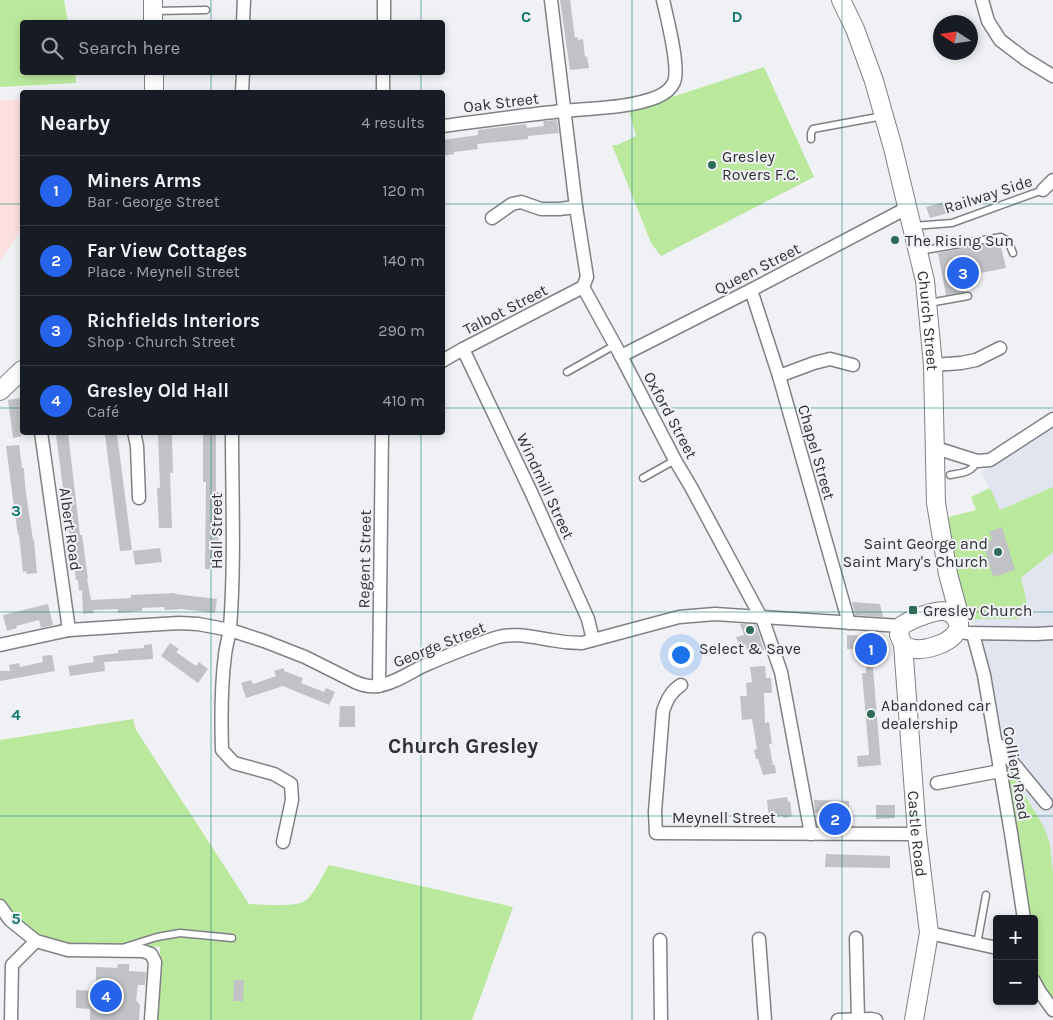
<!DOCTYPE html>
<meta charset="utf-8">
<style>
body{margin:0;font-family:Karla,sans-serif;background:#242831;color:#f1f3f6}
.controls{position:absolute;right:15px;bottom:15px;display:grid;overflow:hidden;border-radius:5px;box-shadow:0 2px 8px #0003}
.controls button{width:45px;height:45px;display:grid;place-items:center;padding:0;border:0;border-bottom:1px solid #363941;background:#171b24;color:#f1f3f6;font:25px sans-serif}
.compass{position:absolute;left:933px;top:15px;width:45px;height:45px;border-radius:50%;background:#171b24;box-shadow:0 2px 8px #0003;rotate:282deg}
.you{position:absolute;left:680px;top:654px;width:18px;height:18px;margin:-12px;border:4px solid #fff;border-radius:50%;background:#1a73e8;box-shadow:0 0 0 8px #1a73e833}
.badge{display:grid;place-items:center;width:32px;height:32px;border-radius:50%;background:#2563eb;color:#fff;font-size:16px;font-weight:700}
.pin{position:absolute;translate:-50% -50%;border:2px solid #fff;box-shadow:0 1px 5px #0006}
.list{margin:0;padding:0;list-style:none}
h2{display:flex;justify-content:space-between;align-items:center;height:65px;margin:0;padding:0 20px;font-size:21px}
h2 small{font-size:16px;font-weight:400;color:#9ea1a6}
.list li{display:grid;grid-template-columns:32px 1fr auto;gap:15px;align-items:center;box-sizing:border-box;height:70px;padding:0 20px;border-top:1px solid #363941}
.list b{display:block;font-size:19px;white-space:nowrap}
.list p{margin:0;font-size:16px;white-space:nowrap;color:#9ea1a6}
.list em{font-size:16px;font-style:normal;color:#9ea1a6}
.icon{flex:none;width:28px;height:28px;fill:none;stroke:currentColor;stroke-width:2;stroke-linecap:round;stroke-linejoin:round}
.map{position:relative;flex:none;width:1053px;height:1020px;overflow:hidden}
.search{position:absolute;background:#171b24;box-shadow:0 2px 8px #0003;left:20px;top:20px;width:425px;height:55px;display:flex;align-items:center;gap:12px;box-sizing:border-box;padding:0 18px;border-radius:5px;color:#9ea1a6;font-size:19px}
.panel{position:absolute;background:#171b24;box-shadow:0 2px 8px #0003;left:20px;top:90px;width:425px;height:345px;border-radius:5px}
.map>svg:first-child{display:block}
.built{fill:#e1e5f0}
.education{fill:#fbe0df}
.green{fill:#bae89c}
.building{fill:#c1c2c6}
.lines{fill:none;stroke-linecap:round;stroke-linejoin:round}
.lane-casing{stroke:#7f8185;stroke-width:9}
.street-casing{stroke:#7f8185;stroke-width:15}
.secondary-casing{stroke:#7f8185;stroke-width:20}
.lane{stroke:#fff;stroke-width:6}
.street{stroke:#fff;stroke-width:12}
.secondary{stroke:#fff;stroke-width:18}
.grid{fill:none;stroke:#0f766e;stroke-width:1;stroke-opacity:0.55}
.poi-dot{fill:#2f6b56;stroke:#eff1f5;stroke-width:2}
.labels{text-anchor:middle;stroke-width:4;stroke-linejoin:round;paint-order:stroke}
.street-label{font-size:16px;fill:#2f3031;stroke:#eff1f5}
.poi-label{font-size:16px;fill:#2f3031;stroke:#eff1f5;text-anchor:start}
.district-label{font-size:21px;font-weight:bold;fill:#2f3031;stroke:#eff1f5}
.grid-label{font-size:16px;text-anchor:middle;font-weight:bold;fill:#0f766e;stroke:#eff1f5;stroke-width:4;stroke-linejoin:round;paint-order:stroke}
</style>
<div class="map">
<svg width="1053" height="1020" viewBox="0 0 1053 1020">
<rect width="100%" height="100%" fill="#eff1f5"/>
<g class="built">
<path d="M1053,427V487L1000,510L981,472Z"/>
<path d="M1053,552V874L1044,827L991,738L975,647L974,619H1018L1017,607L1028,606L1021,578Z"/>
</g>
<path class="education" d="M0,100H22V226L9,249L0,261Z"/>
<g class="green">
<path d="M0,0H64L68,22H22V72L75,73L76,83L0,87Z"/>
<path d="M764,67L814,177L661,256L651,243L612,145H617L636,136L629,111Z"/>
<path d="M1053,487V552L1021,578L1028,607L1017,608L1018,619H974L963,608L945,518L976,510L971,497L990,488L1000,510Z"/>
<path d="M133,719L136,730L249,904C261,905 296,907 305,901C313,896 324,873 329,865L513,907L472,1020H157L160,947L139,946L68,950L36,941L0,906V740Z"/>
<path d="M1003,759L1044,827L1050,844L1053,874V1000L1038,979L1034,970V919H1029V909Z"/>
</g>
<g class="building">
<path d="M560,0H570L575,38L578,37V40L583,39L585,57L587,56L589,68L570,70Z"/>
<path d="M557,120L559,133L528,136V139L477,144L478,149L454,152V154L442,156V140L478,135V130L526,124L527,128L544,126L543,121Z"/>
<path d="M948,201L952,212L930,218L926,207Z"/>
<path d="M1000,242L1006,268L961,277L964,292L946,295L938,253Z"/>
<path d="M21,398L22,410V436L13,438L8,400Z"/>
<path d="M203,432H216V492H219L218,569H205L206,482H203Z"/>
<path d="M68,433L80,535H82L88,579H87L91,600L131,598V595L175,593V594L217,599L215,613L182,609L165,610L164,607L142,608V611L118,613V609L93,610L94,613L83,614L82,590L79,591L78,580H76L70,533H69L56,435Z"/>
<path d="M117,434L132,550L120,551L105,435Z"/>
<path d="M158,434H172L173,473H170L172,528H159L157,488H160Z"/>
<path d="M19,445L22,468H24L25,486L33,540H34L37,573L27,574L26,571L23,572L19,535H18L15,514L6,446Z"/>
<path d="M1002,527L1015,570L993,577L983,543L992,540L989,532Z"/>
<path d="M160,548L162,562L135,565L133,551Z"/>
<path d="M852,602L880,604L883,617L855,615Z"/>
<path d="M48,604L53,625L41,628L39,620L16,626L17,628L7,631L3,615Z"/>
<path d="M740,624L756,625L764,650L749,655L745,644L739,645L736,637L744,635Z"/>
<path d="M847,635L883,637L886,641L885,654L866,656L867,649H847Z"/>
<path d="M170,643L179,649L176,652L196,666L199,662L208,669L198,683L161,656Z"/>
<path d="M152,644L153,659L104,662L105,671L70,676L68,666L94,662L93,656L118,653V650L144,648V645Z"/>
<path d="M52,655L55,671L0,681V671H10L9,665L19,663L20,667L43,662L42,656Z"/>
<path d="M866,656H872L881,765L858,767L857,756L869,755L862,673H866Z"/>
<path d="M765,666L766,678H771L772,693H764L765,723L769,722L772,744H769L773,765H775L776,773L763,775L758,759H756L754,750L757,749L752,719L742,720L740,696H747L746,683L752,682L750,667Z"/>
<path d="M284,668V671L303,678L301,683L324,692L326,688L335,692L329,705L283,686L246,698L241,683L251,680L253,684L276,676L274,671Z"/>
<path d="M340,706H355V727H339Z"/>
<path d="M787,797L788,802L790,801L792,816L784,818L783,816L769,818L767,800Z"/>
<path d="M814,800L849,801V826L821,825L822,813H815Z"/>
<path d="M876,805H895V818L876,819Z"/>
<path d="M826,854L890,856V868L825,867Z"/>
<path d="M118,964H129V971L146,972L145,985H138L136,1000L140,1005L139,1020H90V1009L76,1008V990L96,991V967L117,968Z"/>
<path d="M234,980H244L243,1001H233Z"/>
</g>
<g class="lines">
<defs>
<g id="lane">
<path d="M155,11L206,10"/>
<path d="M811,139V133L813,129L883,116"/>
<path d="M913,226L952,223L1043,190"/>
<path d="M919,251L1001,237C1009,240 1010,246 1013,253"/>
<path d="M929,303L968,296"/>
<path d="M567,372L615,345"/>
<path d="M950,475C961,473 972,473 977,461"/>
<path d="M643,478L675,460"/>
<path d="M977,944L986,895"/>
<path d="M125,947L157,937L180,933L232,938"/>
</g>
<g id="street">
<path d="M551,0L576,207L587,277L583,287L621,356L675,460L691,487L764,623L781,672L811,834"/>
<path d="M982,0L988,21L1000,40L1025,59L1053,76"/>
<path d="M243,22L244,0"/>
<path d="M384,22V0"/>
<path d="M242,92L243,72"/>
<path d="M383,92V72"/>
<path d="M442,126C483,121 523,115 563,111C593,108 630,108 657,97C664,94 671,89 674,82C680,67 667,18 663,0"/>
<path d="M1043,190L1053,180"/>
<path d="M492,218L512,204L521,202L541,209H559L576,207"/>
<path d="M751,290L779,376L849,623"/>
<path d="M463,349L531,492L588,619L593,640"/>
<path d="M621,356L751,290L907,208"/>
<path d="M442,361L463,349L583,287"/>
<path d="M933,365L961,363L976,360L1000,348"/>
<path d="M779,376L814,363L830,359L853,365"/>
<path d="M41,432L69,630"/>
<path d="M134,432L137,446L139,498"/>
<path d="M232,432C232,498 235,563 230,628C229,637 226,646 225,655C221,686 221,719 222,750L234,763L274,774L291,784L292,800L283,842"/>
<path d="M936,448L977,461L990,460L1053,419"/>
<path d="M966,633L1036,634L1053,633"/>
<path d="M973,634L984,675L1011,833L1024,919"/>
<path d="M0,645L69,630L146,625L179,623L198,624L230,630L264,641L305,657L355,682C362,685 369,687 377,686C393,684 409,673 423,666C446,656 471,646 495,638C514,632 532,637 551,640C561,642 572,643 582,643L679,617L715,614L901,626"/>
<path d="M681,685C671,691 667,700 663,711L655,812L656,833L917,834"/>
<path d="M379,686L382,432"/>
<path d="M995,741L1046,803"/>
<path d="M937,783L1000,771"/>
<path d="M0,906L10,920L36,941L68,950L143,951L151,954L155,962L151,1020"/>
<path d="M929,933L997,948"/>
<path d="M856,938L858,1019"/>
<path d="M759,939L765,1020"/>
<path d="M660,940L661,1020"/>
<path d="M1034,981L1040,992L1053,1010"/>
<path d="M11,1020L12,965L36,941"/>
<path d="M838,1020L871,1019L876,1020"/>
</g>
<g id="secondary">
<path d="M153,0V22"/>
<path id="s1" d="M841,0L855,29L874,81L893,148L925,281L933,365L936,503L948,574L957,607L959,624"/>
<path d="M154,72V92"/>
<path d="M0,391L22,370"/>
<path id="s2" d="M903,644C905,646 908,647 910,648C923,652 950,644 957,631C958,629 958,626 959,624C956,619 954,614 948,612C937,608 910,620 901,626L899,635L903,644L917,834L929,933L914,1020"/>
</g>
</defs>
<use href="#lane" class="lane-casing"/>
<use href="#street" class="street-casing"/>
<use href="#secondary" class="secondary-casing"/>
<use href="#lane" class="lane"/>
<use href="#street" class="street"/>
<use href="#secondary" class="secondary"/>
</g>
<path class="grid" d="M211,0V22M421,0V22M632,0V1020M842,0V1020M211,72V92M421,72V92M0,204H22M442,204H1053M0,408H22M442,408H1053M211,432V1020M421,432V1020M0,612H1053M0,816H1053"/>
<g class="poi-dot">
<circle cx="712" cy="165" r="5"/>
<circle cx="895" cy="240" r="5"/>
<circle cx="998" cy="552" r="5"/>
<rect x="908" y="605" width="10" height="10" rx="2.5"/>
<circle cx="750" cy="630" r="5"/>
<circle cx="871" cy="714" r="5"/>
</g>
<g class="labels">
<g class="street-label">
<text transform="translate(501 102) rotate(-7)" y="6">Oak Street</text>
<text transform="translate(988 194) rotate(-18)" y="6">Railway Side</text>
<text transform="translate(757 268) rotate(-27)" y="6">Queen Street</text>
<text transform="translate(505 309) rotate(-27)" y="6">Talbot Street</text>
<text dy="6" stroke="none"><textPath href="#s1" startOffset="334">Church Street</textPath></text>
<text transform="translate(671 415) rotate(62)" y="6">Oxford Street</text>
<text transform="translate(817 452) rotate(74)" y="6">Chapel Street</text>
<text transform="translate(546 486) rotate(65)" y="6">Windmill Street</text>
<text transform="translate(71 529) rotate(82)" y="6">Albert Road</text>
<text transform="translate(216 531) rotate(-90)" y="6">Hall Street</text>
<text transform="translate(364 559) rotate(-89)" y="6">Regent Street</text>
<text transform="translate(439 644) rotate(-22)" y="6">George Street</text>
<text transform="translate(1017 773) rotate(80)" y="6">Colliery Road</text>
<text x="724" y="823">Meynell Street</text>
<text dy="6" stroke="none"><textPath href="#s2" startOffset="344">Castle Road</textPath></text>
</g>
<g class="poi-label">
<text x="722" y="162">Gresley<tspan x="722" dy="18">Rovers F.C.</tspan></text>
<text x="905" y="246">The Rising Sun</text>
<text x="988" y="549" text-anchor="end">Saint George and<tspan x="988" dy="18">Saint Mary's Church</tspan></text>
<text x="923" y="616">Gresley Church</text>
<text x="750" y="654" text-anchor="middle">Select &amp; Save</text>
<text x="881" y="711">Abandoned car<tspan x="881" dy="18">dealership</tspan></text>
</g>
<g class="district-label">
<text x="463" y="753">Church Gresley</text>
</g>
</g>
<g class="grid-label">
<text x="526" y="22">C</text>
<text x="737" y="22">D</text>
<text x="16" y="516">3</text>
<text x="16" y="720">4</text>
<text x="16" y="924">5</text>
</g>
</svg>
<div class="controls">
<button>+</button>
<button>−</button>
</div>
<svg class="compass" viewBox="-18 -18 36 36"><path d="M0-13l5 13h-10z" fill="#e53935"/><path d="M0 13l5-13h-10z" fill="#9ea1a6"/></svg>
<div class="you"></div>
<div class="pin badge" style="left:871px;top:649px">1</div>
<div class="pin badge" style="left:835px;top:819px">2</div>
<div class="pin badge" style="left:963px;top:273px">3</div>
<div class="pin badge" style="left:106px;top:996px">4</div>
<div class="search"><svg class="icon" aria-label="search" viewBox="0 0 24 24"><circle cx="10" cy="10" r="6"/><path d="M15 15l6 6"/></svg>Search here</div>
<section class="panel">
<h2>Nearby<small>4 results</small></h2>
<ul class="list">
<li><span class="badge">1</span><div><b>Miners Arms</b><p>Bar · George Street</p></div><em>120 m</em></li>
<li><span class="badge">2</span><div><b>Far View Cottages</b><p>Place · Meynell Street</p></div><em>140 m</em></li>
<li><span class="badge">3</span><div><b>Richfields Interiors</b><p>Shop · Church Street</p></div><em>290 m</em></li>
<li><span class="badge">4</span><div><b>Gresley Old Hall</b><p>Café</p></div><em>410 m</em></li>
</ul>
</section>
</div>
